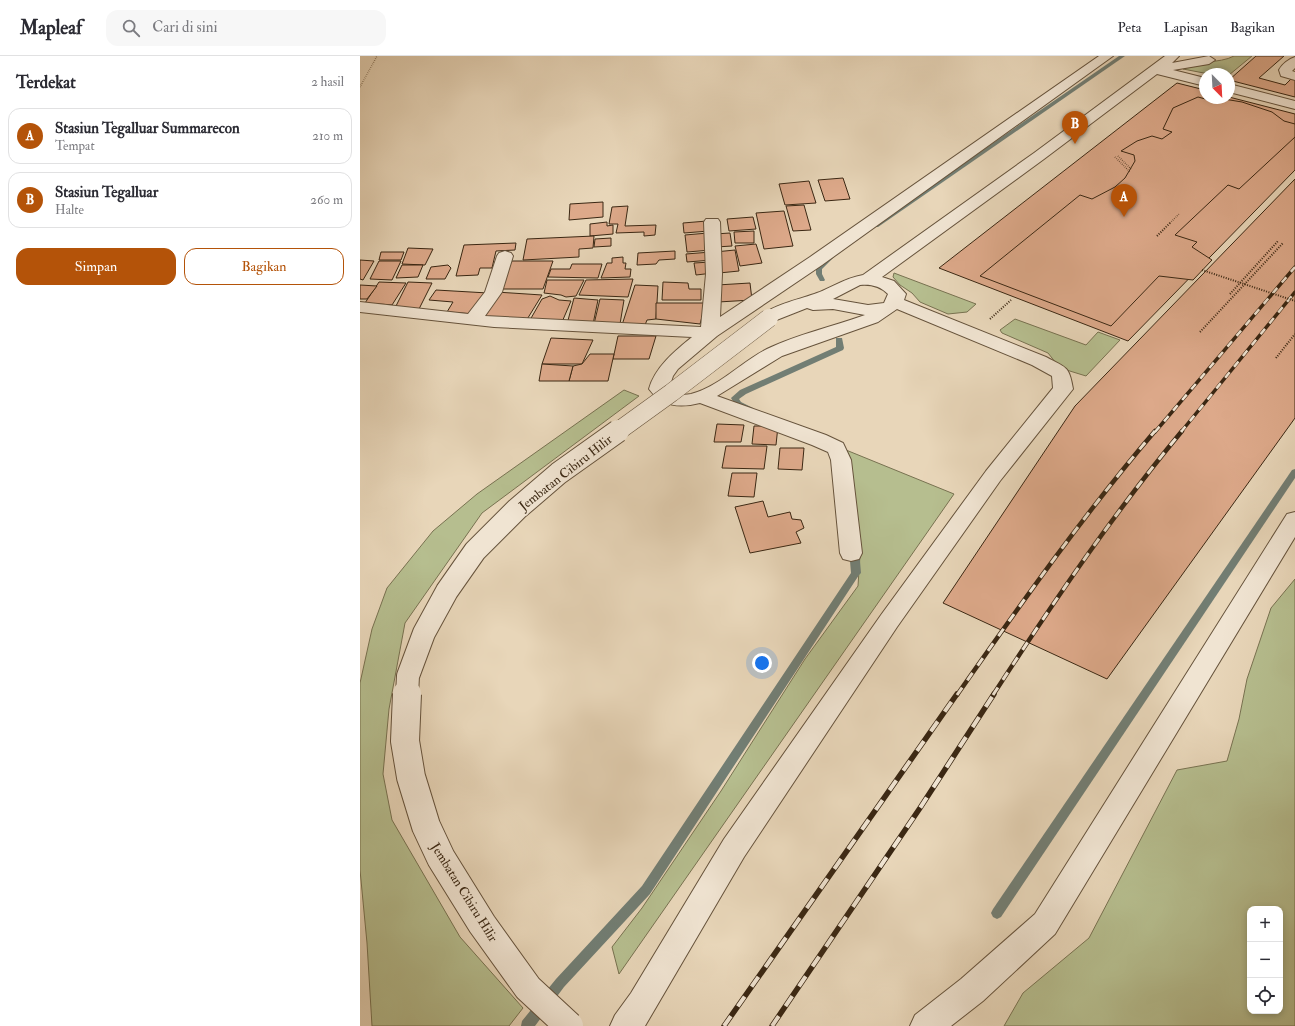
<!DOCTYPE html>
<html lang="id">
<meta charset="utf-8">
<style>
body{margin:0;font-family:"IM FELL Double Pica",serif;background:#f7f7f7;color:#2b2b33}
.controls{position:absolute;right:12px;bottom:12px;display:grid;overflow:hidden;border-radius:8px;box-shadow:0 2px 6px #0003}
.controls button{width:36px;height:36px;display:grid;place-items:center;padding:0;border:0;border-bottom:1px solid #e1e1e2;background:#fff;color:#2b2b33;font:20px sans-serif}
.compass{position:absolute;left:839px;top:12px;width:36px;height:36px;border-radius:50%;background:#fff;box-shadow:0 2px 6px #0003;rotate:156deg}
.you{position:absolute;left:402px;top:607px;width:14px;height:14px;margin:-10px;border:3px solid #fff;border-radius:50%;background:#1a73e8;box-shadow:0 0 0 6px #1a73e833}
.badge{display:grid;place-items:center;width:26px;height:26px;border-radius:50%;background:#b45309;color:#fff;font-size:13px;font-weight:700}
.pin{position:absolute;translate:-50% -33px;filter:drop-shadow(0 1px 2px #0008)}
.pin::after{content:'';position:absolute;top:21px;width:14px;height:12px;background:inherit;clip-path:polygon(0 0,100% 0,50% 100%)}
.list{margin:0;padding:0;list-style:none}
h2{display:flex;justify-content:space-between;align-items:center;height:52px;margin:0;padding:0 16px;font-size:17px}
h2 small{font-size:13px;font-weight:400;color:#7c7c81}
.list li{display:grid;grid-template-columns:26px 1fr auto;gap:12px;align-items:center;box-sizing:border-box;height:56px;margin:0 8px 8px;padding:0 8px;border:1px solid #e1e1e2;border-radius:12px}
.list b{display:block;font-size:15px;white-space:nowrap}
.list p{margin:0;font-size:13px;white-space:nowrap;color:#7c7c81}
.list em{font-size:13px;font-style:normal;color:#7c7c81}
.actions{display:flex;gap:8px;padding:12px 16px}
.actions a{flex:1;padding:9px 0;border:1px solid #b45309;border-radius:12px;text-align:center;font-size:14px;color:#b45309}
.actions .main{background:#b45309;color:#fff}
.icon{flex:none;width:22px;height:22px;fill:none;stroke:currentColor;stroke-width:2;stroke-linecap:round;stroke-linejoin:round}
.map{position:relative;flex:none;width:935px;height:970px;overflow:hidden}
header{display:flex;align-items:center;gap:24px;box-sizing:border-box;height:56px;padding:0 20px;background:#fff;border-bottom:1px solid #e1e1e2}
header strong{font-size:19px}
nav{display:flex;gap:22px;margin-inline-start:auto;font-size:14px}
.search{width:280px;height:36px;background:#f7f7f7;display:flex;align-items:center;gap:10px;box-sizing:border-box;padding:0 14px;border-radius:12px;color:#7c7c81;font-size:15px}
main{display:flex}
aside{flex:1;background:#fff}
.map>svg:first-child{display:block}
.green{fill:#b6be8f;stroke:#787251;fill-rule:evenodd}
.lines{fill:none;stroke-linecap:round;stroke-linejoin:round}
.stream{fill:#727e74;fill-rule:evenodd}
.building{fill:#dda98a;stroke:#3a2713}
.minor-casing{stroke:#66533c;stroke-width:2}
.path-far1{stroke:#3a2713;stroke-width:1.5;stroke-dasharray:0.5 1.5;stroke-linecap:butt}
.path{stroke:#3a2713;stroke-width:2;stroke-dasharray:1 1.5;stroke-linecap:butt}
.minor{fill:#f0e4d2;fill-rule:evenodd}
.rail-far2-casing{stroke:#3a2713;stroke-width:3.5}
.rail-far1-casing{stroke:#3a2713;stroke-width:4.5}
.rail-casing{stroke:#3a2713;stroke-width:5.5}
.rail-far2{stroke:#f0e4d2;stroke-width:2.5;stroke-dasharray:7;stroke-linecap:butt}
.rail-far1{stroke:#f0e4d2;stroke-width:3;stroke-dasharray:9;stroke-linecap:butt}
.rail{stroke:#f0e4d2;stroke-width:4;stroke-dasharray:12;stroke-linecap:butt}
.minor-bridge-far2-casing{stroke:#66533c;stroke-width:19;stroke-linecap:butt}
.minor-bridge-far1-casing{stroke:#66533c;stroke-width:24;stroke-linecap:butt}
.minor-bridge-casing{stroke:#66533c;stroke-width:30;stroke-linecap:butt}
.path-bridge{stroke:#3a2713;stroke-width:2;stroke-dasharray:1 1.5;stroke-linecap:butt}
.minor-bridge-far2{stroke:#f0e4d2;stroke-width:18}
.minor-bridge-far1{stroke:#f0e4d2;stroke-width:22}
.minor-bridge{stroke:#f0e4d2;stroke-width:28}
.labels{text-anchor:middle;stroke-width:3.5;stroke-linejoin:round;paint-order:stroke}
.street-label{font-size:13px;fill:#3a2713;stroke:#f0e4d2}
</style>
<header>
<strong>Mapleaf</strong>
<div class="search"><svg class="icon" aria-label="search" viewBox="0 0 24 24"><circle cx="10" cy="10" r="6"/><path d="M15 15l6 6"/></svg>Cari di sini</div>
<nav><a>Peta</a><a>Lapisan</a><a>Bagikan</a></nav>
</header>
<main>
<aside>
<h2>Terdekat<small>2 hasil</small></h2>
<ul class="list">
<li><span class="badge">A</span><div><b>Stasiun Tegalluar Summarecon</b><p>Tempat</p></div><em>210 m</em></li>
<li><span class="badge">B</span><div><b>Stasiun Tegalluar</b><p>Halte</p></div><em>260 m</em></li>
</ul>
<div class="actions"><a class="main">Simpan</a><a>Bagikan</a></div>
</aside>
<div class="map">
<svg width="935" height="970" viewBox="0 0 935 970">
<rect width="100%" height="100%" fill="#e8d6b9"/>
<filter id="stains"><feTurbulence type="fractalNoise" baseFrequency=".005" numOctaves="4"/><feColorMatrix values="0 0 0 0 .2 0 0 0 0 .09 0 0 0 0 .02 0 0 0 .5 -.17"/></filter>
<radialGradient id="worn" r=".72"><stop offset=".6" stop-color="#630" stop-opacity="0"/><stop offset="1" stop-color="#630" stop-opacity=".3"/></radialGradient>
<g class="green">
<path d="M874,0H892L869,19L849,18L823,13C833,4 860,8 874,0Z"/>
<path d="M534,217L616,248L607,256L588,258L560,246L552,237L540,229L533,221Z"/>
<path d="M655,263L726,289L738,276L760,284L726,320L700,312L688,297L642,277L640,274Z"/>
<path d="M264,334L279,340L122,457L45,567L29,653L23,718L32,764L100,881L163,952L149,970H12L7,887L0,814V627L12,573L27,532L73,475L117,438Z"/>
<path d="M486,394L594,438L259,918L252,891L282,852L361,735L445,603L498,530L500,499Z"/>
<path d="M935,523V970H644L663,937L729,882L817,714L867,705L879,663L887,623L911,552ZM890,853H920V955H890Z"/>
</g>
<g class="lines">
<g class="stream">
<path d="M759,0H765L518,171H514V169Z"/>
<path d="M472,198L475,200L462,213V218L465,224L464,225H460L456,218V213L470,199Z"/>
<path d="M476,282H482L484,292L483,294L386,338L379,343L381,346L393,352L392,354C382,355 375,350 371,342L380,334L476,291Z"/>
<path d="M935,413V422L641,861L637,863L633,861L631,857L633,853L932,414Z"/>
<path d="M494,490L499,493L501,517L499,519L290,838L204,931L175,970H161L162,965L196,923L282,830L491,517L489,493Z"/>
</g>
</g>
<g class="building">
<path d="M896,0H924L899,22L925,29L932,22L935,23V41L869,24Z"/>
<path d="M817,27L845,34V42L869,41L935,58V114L768,285L579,212Z"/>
<path d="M838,41L849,44L864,43L882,46L912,56L924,65L935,68V81L879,133L868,129L815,179L837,186L832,191L852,204L833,224L799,220L751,270L620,220L720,139L732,143L755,131L765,122L775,105L774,99L761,95L777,85L792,80L802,83L812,76L803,73L813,52Z"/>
<path d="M483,122L490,143L465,145L458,124Z"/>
<path d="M935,123V362L747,623L583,547L715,350Z"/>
<path d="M449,125L456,147L425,149L419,128Z"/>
<path d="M243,146V161L209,164L210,148Z"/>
<path d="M444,149L451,174L433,175L426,150Z"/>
<path d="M268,150L265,170L296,169L295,179L284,180V176L256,177L258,168H249L252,151Z"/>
<path d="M424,155L433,190L404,193L396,157Z"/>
<path d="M393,161L396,173L369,175L367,163Z"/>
<path d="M347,165L349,175L324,177L323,167Z"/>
<path d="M247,166V170L253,169V178L230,180V168Z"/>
<path d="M394,175V187H375L374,176Z"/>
<path d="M348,177L351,194L327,196L325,179Z"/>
<path d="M370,177L372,190L356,191L355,178Z"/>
<path d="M234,180L233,192L219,193V201L163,204L167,183Z"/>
<path d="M251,182V190L234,191L235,183Z"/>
<path d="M156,187L155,194L136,195L132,212H120L118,219L96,220L104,189Z"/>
<path d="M396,188L402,207L380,210L375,190Z"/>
<path d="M48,192L73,193L65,209L42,208Z"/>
<path d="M375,194L379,215L359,217L355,196Z"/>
<path d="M315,195V203L299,204L296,208L277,209L278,197Z"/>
<path d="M21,196H44L41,204H19Z"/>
<path d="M351,196L352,204L327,206L326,198Z"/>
<path d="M263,201V207H266L265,213H271L270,221L241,222L247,207H252V202Z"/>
<path d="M0,204L14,205L3,224L0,223Z"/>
<path d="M19,205H41L32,224L10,223Z"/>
<path d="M149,205H193L183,233H137Z"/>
<path d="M351,206L353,217L336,219L334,207Z"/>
<path d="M212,208H242L238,222L188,221L191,213H210Z"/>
<path d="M42,209H63L58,221L36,222Z"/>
<path d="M88,209L91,212L85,223H66L71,211Z"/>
<path d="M273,223L268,241L219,239L226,224Z"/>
<path d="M187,224H224L216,240L206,241L201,239L184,237Z"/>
<path d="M19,226L46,227L32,249L5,247Z"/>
<path d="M48,226L72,227L59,253L35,252Z"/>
<path d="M303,226L328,227L329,233H341V244H302Z"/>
<path d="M390,227L392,244L358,246L357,229Z"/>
<path d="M0,229L17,230L7,243H0Z"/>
<path d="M275,229L298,230L296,263L287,264L285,269H262Z"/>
<path d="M76,234L128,237L115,258L87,256L93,246L69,244Z"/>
<path d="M136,236L182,239L166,265L119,261Z"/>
<path d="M190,240L199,244L211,245L202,266L170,264L182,243Z"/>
<path d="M214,242L238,244L233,268H207Z"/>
<path d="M240,243L264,244L260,268H234Z"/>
<path d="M296,247H346L340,268L296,263Z"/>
<path d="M258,280H296L289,303H253Z"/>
<path d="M191,282L233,284L222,308H182Z"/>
<path d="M230,298H254L248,325H209L213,310L222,308Z"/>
<path d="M182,308L213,310L209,325H179Z"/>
<path d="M357,368L384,369L381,386H354Z"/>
<path d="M394,370H418L416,389L392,388Z"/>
<path d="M366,390H407L404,413L362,412Z"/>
<path d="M420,392H444L442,414L418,413Z"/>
<path d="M372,417H397L394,441L368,440Z"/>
<path d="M403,445L408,461L430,456L432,463L441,464L444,472L436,476L441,487L390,497L375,451Z"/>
</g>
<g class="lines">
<defs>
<g id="minor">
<path d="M739,0H753L462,209L357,280L318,313L313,320L309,332C316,338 321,340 331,338C359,331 381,306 407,293C438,278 472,271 505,259L473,253L453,254L447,252L409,267L403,266L400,262C409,249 442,243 457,237C473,231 485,222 503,219L674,97L805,0H819L812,7L849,0L855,4L849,8L813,14L845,22V30L797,18L684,103L522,221L534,225L546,238L544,244L686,301C706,312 709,309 713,333L640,425L537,571L384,801L285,970H250L255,959L271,937L364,783L521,559L626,415L693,332L692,320L672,309L537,253L518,266L422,300L357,340L466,379L483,387L491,404L502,497L499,503L491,505L483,503L480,497L471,404L468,396L452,389L340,347C320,352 302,351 289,333C295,311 315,295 332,281L134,271L0,256V246L108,258L125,236L137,200L139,197L145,195L151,197L153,200L142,236L125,260L341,271L346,218L344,166L346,163H358L360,166L362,218L360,261L450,201ZM500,229C511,228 520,230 528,238L524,247L508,249L473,243Z"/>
<path d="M935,1V12L932,15L935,16V24L921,20L919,14C922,8 929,3 935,1Z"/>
<path d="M869,28L935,45V53L869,36Z"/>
<path d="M935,456V481L695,878L623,945L591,970H550L555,959L601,923L675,858L927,458Z"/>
</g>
</defs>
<use href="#minor" class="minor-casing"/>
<g class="path-far1">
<path d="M0,31L17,0"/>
<path d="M758,100L771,113"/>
<path d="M755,101L770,116"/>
<path d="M810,167L819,158"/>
</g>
<g class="path">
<path d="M797,180L811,166"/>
<path d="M870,238L918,185"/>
<path d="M630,263L651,244"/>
<path d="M840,276L923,187"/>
<path d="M916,302L935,278"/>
</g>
<use href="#minor" class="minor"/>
<defs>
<g id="rail-far2">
<path d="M795,376L935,211"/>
<path d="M821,376L935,236"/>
</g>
<g id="rail-far1">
<path d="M597,639C660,549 724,458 795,375"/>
<path d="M633,639C692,548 753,458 822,375"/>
</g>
<g id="rail">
<path d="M364,970L597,638"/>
<path d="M412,970L560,752L634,638"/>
</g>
</defs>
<use href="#rail-far2" class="rail-far2-casing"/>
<use href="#rail-far1" class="rail-far1-casing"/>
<use href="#rail" class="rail-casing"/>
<use href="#rail-far2" class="rail-far2"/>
<use href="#rail-far1" class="rail-far1"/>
<use href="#rail" class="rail"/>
<defs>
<path id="minor-bridge-far2" d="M257,376L311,337L409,262"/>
<path id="minor-bridge-far1" d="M47,639L48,620L64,577L87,535L115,495L157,453L199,417L258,375"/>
<path id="minor-bridge" d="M47,638L45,685L51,721L66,770L81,802L122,868L168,932L209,970"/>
</defs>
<use href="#minor-bridge-far2" class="minor-bridge-far2-casing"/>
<use href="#minor-bridge-far1" class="minor-bridge-far1-casing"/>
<use href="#minor-bridge" class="minor-bridge-casing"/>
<path class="path-bridge" d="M842,214L935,245"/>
<use href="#minor-bridge-far2" class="minor-bridge-far2"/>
<use href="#minor-bridge-far1" class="minor-bridge-far1"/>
<use href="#minor-bridge" class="minor-bridge"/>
</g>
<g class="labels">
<g class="street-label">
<text transform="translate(205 416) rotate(-38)" y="5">Jembatan Cibiru Hilir</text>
<text transform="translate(105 836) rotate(58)" y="5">Jembatan Cibiru Hilir</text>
</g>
</g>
<rect width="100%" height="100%" filter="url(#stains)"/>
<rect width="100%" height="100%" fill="url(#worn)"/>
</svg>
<div class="controls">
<button>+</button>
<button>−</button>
<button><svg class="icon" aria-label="locate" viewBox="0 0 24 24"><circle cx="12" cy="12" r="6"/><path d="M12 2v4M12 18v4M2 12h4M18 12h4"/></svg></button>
</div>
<svg class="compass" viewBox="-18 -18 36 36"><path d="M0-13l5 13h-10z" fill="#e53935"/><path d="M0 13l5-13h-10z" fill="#7c7c81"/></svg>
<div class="you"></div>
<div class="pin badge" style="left:764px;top:161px">A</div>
<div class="pin badge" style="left:715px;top:88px">B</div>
</div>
</main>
